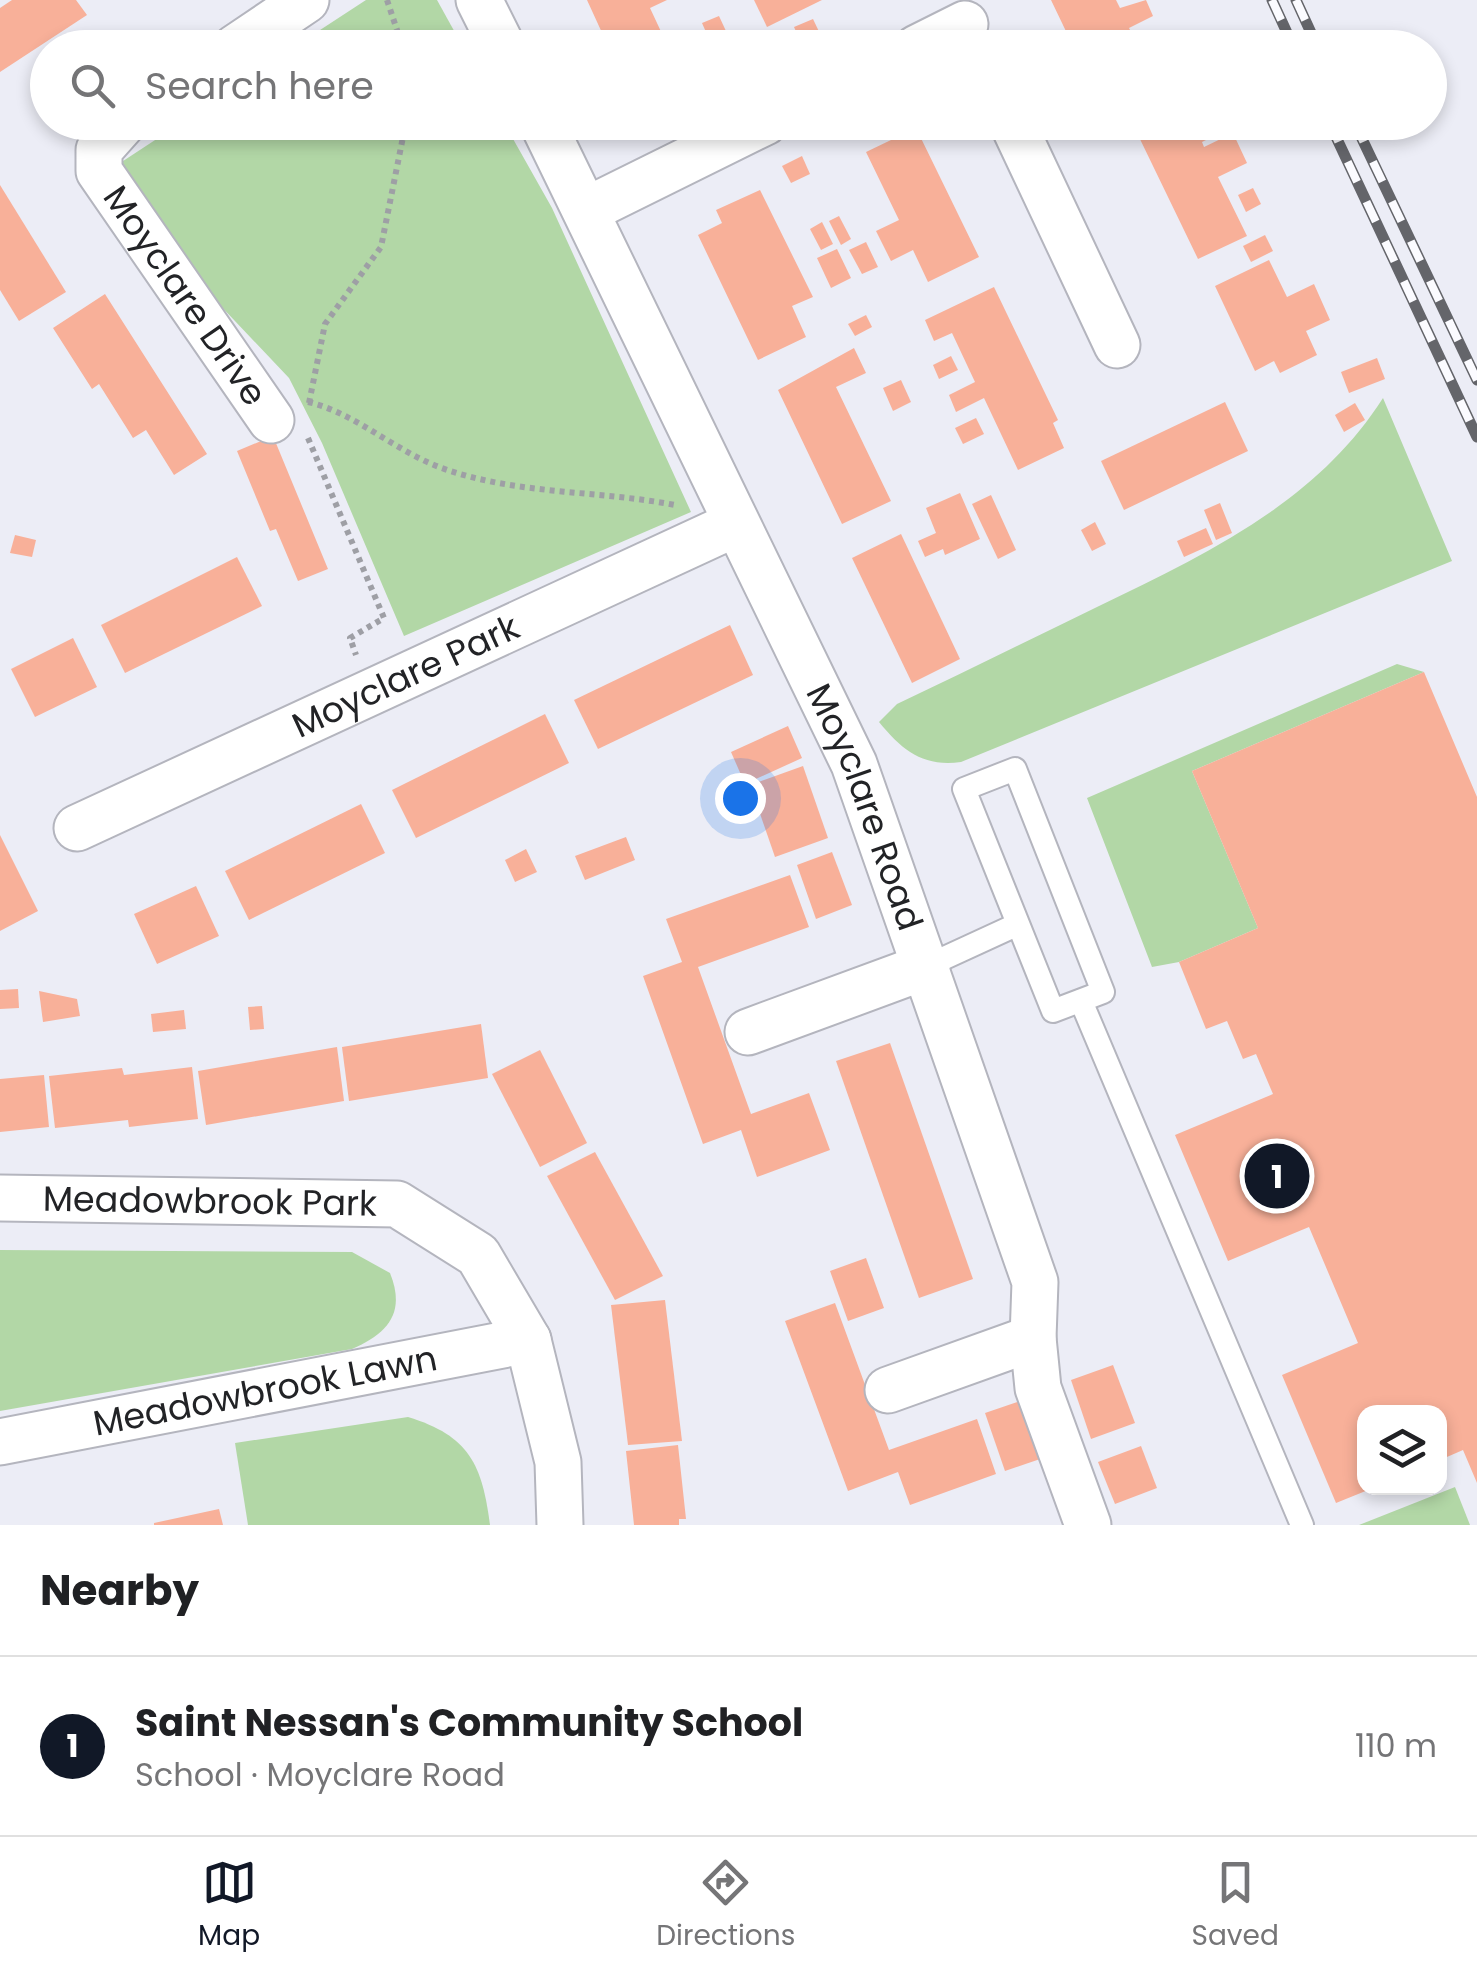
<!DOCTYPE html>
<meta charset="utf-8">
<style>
body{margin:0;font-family:Poppins,sans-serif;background:#f2f2f2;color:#202124}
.controls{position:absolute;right:30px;bottom:30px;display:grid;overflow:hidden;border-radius:20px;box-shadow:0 5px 15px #0003}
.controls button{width:90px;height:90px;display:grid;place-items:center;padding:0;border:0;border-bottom:2px solid #e0e0e0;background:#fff;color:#202124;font:50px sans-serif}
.you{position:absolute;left:740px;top:798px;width:35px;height:35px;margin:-25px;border:8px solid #fff;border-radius:50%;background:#1a73e8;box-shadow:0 0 0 15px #1a73e833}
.badge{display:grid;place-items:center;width:65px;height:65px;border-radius:50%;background:#111827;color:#fff;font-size:32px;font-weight:700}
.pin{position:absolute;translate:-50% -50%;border:5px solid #fff;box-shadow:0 2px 10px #0006}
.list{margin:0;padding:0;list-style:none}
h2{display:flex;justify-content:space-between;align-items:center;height:130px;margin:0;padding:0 40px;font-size:42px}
h2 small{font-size:32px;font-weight:400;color:#757577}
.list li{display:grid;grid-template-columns:65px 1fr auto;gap:30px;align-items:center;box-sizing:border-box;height:180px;padding:0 40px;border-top:2px solid #e0e0e0}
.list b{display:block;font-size:38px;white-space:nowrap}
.list p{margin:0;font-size:32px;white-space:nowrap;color:#757577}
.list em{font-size:32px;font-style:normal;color:#757577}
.icon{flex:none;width:55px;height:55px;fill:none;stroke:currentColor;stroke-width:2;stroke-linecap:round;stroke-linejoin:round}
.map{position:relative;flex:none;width:1477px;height:1525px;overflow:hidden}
.search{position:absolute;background:#fff;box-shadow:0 5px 15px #0003;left:30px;right:30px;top:30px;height:110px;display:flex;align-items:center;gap:25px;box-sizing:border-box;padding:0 35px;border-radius:55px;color:#757577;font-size:38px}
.sheet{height:310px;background:#fff}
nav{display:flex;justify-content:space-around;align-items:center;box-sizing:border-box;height:140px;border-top:2px solid #e0e0e0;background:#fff;font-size:28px;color:#757577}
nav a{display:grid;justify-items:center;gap:5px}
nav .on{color:#111827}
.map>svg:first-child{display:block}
.green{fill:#b2d7a6}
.building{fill:#f8b099}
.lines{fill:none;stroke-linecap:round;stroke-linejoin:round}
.service-casing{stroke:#b4b5be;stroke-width:26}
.minor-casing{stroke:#b4b5be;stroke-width:49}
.path{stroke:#9e9fa5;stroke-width:6;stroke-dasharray:5 5;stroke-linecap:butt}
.service{stroke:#fff;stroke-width:22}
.minor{stroke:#fff;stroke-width:45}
.rail-casing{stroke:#64656a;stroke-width:11}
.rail{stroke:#fbfbff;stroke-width:8;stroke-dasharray:22;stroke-linecap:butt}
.labels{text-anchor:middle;stroke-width:8;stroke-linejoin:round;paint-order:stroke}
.street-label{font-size:35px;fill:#222326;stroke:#fbfbff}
</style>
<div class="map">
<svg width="1477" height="1525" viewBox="0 0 1477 1525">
<rect width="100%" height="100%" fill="#ecedf6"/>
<g class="green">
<path d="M366,0H437L463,47H294Z"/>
<path d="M181,123H504L552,208L691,512L404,636L322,443L289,378L182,265L117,165Z"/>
<path d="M1383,398L1452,561L961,762C923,767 903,751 879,722L897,704C964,672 1031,639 1097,607C1206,554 1316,503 1383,398Z"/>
<path d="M1397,664L1424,672L1192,771L1258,928L1179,962L1152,967L1087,798Z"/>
<path d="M0,1250L352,1252L390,1273C406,1313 388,1333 352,1349L0,1411Z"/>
<path d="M408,1417C470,1436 482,1465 490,1525H248L235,1443Z"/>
<path d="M1455,1487L1470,1525H1359Z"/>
</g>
<g class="building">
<path d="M12,0H76L87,15L0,72V8Z"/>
<path d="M587,0H667L650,8L664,38L681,30L689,48H609Z"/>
<path d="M754,0H822L767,27Z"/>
<path d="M1051,0H1116L1120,8L1146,0L1153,16L1129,28L1139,48H1074Z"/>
<path d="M719,16L732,44L713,48L702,23Z"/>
<path d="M813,19L823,40L803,48L794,27Z"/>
<path d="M1164,122H1227L1230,128L1202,142L1204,147L1233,133L1247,163L1218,177L1247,236L1198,259L1138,135Z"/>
<path d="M916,128L979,257L928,282L913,250L891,261L876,231L899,220L866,152Z"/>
<path d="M802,156L810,174L791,183L782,166Z"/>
<path d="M0,185L66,292L19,321L0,290Z"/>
<path d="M1253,188L1261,204L1246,212L1238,195Z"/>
<path d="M760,190L813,297L792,306L806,337L758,360L698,235L722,223L716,210Z"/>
<path d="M839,216L851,239L841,245L829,221Z"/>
<path d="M822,222L833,244L821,250L810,229Z"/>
<path d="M1265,235L1273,251L1251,262L1243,246Z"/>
<path d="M866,242L878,267L862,274L849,250Z"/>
<path d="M837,249L851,278L831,288L817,258Z"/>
<path d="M1269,260L1287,297L1314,284L1330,320L1306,331L1317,355L1280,373L1274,361L1255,371L1215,286Z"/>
<path d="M994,287L1058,420L1053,423L1064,448L1018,470L984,398L956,412L949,395L975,382L952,333L934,341L925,320Z"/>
<path d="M105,294L207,454L174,475L146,430L133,438L99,384L92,389L53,328Z"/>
<path d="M866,315L872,327L855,336L848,324Z"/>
<path d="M854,348L866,373L836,387L891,501L842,524L778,390Z"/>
<path d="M951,356L958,370L939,379L933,365Z"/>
<path d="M1377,358L1385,379L1349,393L1341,372Z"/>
<path d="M901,380L911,402L893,411L883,388Z"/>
<path d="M1225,402L1248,451L1124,510L1101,461Z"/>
<path d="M1355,403L1365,420L1344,432L1335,415Z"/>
<path d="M976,418L984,434L963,444L955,428Z"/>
<path d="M273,436L328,569L298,581L276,529L270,531L237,451Z"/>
<path d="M960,493L980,539L945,555L943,549L925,557L918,541L936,533L926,508Z"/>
<path d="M991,495L1016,550L998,559L972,504Z"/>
<path d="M1220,503L1232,533L1216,540L1204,510Z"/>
<path d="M1095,522L1106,544L1092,551L1081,530Z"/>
<path d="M1206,528L1213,544L1184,557L1177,541Z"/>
<path d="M901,534L960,659L912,683L852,558Z"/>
<path d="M15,535L36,540L32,557L10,553Z"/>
<path d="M237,557L262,606L125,673L101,625Z"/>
<path d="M730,625L753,675L598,749L574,700Z"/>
<path d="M73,638L97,687L35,717L11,669Z"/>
<path d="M1424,672L1477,797V1483L1463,1450L1440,1460V1412H1364V1488H1373L1336,1503L1282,1375L1358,1343L1309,1227L1228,1261L1175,1135L1273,1094L1256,1054L1243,1059L1227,1021L1206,1029L1179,962L1258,928L1192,771Z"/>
<path d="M545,714L569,763L416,838L392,790Z"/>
<path d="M788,726L802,758L745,784L731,752Z"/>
<path d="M803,766L828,838L775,857L750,785Z"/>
<path d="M361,804L385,853L249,920L225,871Z"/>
<path d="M0,835L38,911L0,931Z"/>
<path d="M626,837L635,860L585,880L575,856Z"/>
<path d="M526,849L537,872L515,882L505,860Z"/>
<path d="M832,852L852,905L816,919L797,865Z"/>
<path d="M790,875L809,927L698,967L751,1114L809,1093L830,1150L757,1177L741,1130L703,1144L643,976L682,962L666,919Z"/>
<path d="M196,886L219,936L157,964L134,914Z"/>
<path d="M18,989L19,1008L0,1009V990Z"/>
<path d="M39,991L77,999L80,1016L43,1022Z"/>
<path d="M262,1006L264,1029L250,1030L248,1007Z"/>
<path d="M184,1010L186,1029L153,1032L151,1014Z"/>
<path d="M481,1024L488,1078L349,1101L342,1047Z"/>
<path d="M890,1043L973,1279L919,1298L836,1061Z"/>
<path d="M337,1047L344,1101L206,1125L198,1071Z"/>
<path d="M540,1050L587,1143L540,1167L492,1074Z"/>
<path d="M192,1067L198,1119L129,1127L128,1120L55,1128L49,1076L122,1068L124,1075Z"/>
<path d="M44,1075L49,1127L0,1132V1079Z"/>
<path d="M595,1152L663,1276L615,1300L547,1176Z"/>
<path d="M866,1258L884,1308L848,1321L830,1271Z"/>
<path d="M665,1300L682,1441L628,1445L611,1305Z"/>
<path d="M835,1303L889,1450L977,1419L996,1474L910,1505L898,1472L848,1491L785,1321Z"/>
<path d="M1113,1365L1135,1423L1091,1439L1071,1380Z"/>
<path d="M1026,1399L1046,1457L1005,1471L985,1413Z"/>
<path d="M678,1445L686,1519H679V1525H634L626,1451Z"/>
<path d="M1141,1446L1157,1488L1115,1504L1098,1462Z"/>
<path d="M219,1509L223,1525H154V1523Z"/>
</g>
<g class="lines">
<defs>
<g id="service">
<path d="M1015,769L1103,992L1053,1011L964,789Z"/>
<path d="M927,966L1016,925"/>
<path d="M1081,1001L1302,1525"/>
</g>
<g id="minor">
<path d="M479,0L503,48"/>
<path d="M235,48L306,0"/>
<path d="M917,48L965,24"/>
<path id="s1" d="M124,122L99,150V171L271,420"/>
<path id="s2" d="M542,122L854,764L1035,1282L1033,1338L1038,1388L1088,1525"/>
<path d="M1012,122L1117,345"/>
<path d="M587,210L765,122"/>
<path id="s3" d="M77,828L735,524"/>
<path d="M748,1032L927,966"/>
<path id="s4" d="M0,1198L397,1204L478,1255L528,1340L558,1462L560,1525"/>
<path d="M888,1390L1033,1338"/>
<path id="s5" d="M0,1442L528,1340"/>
</g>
</defs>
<use href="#service" class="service-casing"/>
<use href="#minor" class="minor-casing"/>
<g class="path">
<path d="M387,0L403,48"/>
<path d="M308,402C353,412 394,450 439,467C514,495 598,490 675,505"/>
<path d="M309,403L325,324L381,247L406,122"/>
<path d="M308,438L384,618L350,638L356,655"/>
</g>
<use href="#service" class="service"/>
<use href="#minor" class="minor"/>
<defs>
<g id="rail">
<path d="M1272,0L1294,48"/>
<path d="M1296,0L1318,48"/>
<path d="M1329,122L1477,437"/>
<path d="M1354,122L1477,380"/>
</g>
</defs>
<use href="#rail" class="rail-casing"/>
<use href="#rail" class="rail"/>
</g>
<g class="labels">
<g class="street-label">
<text dy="12" stroke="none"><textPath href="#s1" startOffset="210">Moyclare Drive</textPath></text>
<text dy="12" stroke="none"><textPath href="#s3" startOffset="362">Moyclare Park</textPath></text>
<text dy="12" stroke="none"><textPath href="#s2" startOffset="758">Moyclare Road</textPath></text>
<text dy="12" stroke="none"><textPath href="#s4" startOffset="210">Meadowbrook Park</textPath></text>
<text dy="12" stroke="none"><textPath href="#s5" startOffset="270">Meadowbrook Lawn</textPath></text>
</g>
</g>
</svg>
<div class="controls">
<button><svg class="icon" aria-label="layers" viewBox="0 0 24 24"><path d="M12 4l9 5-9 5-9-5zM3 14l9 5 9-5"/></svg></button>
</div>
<div class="you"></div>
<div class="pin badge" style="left:1277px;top:1176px">1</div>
<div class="search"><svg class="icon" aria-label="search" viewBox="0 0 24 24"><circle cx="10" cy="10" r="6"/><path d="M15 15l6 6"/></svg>Search here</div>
</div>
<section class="sheet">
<h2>Nearby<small></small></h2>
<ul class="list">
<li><span class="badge">1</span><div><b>Saint Nessan's Community School</b><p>School · Moyclare Road</p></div><em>110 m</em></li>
</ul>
</section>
<nav>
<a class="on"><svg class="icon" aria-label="map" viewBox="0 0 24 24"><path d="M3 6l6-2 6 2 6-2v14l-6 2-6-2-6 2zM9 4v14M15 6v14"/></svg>Map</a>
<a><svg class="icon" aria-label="directions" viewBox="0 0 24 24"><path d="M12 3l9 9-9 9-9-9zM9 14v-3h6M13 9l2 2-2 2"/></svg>Directions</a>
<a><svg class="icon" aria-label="saved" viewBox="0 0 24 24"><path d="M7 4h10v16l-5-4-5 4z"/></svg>Saved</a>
</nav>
